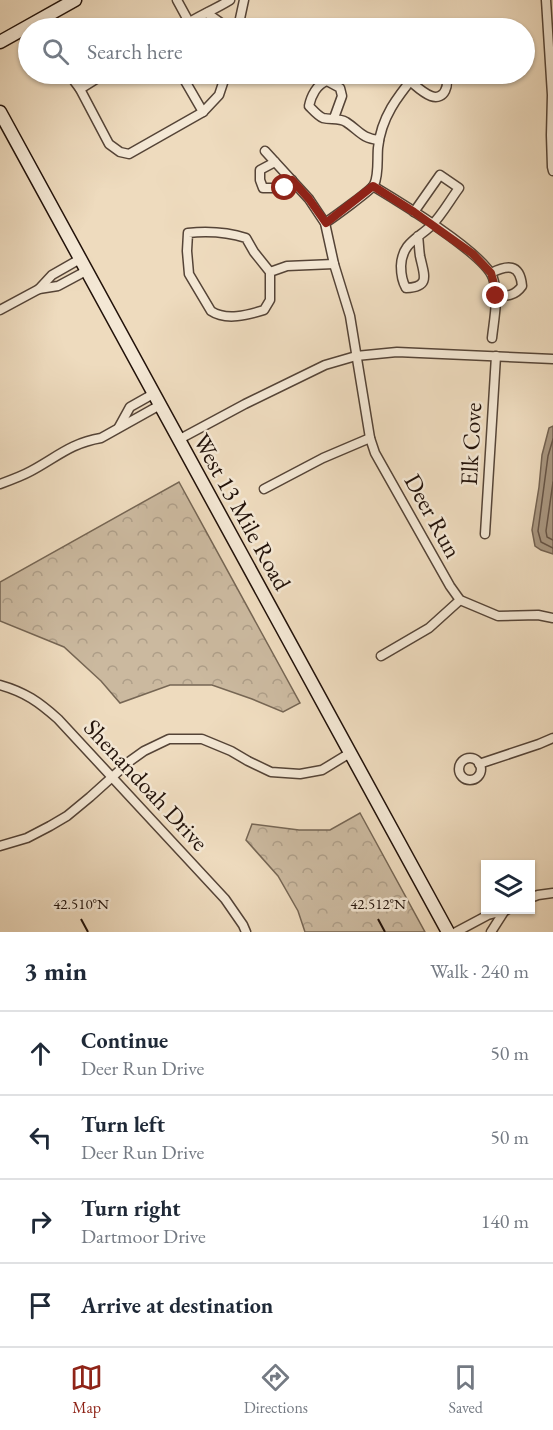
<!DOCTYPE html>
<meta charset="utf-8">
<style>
body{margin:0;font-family:"EB Garamond",serif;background:#f2f2f3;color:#1f2937}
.controls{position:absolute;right:18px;bottom:18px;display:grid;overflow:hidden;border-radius:0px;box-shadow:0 2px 4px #0004}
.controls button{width:54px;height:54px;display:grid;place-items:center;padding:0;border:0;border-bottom:2px solid #e0e1e3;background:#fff;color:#1f2937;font:30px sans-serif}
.stop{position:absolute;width:18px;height:18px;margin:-14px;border:4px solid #8f2418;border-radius:50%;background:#fff}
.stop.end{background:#8f2418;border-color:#fff;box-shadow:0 2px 6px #0008}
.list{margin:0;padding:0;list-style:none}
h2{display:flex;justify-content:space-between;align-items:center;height:78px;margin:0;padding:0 24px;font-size:26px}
h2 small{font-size:20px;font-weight:400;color:#747a83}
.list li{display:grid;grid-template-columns:39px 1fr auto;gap:18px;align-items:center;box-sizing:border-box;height:84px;padding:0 24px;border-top:2px solid #e0e1e3}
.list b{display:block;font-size:22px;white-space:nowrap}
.list p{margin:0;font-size:20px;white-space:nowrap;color:#747a83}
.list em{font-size:20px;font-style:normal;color:#747a83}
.icon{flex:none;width:33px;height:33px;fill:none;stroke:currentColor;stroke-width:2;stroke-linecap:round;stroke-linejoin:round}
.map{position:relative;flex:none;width:553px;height:932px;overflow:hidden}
.search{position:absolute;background:#fff;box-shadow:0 2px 4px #0004;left:18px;right:18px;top:18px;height:66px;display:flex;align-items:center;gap:15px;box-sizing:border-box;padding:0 21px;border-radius:33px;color:#747a83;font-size:22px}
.sheet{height:414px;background:#fff}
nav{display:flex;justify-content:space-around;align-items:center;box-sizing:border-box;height:84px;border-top:2px solid #e0e1e3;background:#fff;font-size:16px;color:#747a83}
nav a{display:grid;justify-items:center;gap:3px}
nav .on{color:#8f2418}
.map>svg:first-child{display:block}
.forest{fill:url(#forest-crowns);stroke:#766654;stroke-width:1.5}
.water{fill:#a99781;stroke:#736251;stroke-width:1.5}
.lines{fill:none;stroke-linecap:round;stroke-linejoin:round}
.shore{stroke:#665446;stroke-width:1.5}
.street-casing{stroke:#554437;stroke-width:11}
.secondary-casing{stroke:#22120a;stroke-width:15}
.street{stroke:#f4e8d5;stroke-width:8}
.secondary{stroke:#f4e8d5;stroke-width:12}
.route{stroke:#8f2418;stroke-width:8}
.ticks{fill:none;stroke:#22120a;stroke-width:2}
.labels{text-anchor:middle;stroke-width:5;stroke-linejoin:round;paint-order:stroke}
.street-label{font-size:24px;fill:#22120a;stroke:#f4e8d5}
.ticks-label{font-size:15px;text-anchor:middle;fill:#22120a;stroke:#f4e8d5;stroke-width:5;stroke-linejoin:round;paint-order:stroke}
</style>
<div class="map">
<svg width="553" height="932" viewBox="0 0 553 932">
<defs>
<pattern id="forest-crowns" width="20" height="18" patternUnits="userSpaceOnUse" patternTransform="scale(1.5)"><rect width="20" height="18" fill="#cbb99f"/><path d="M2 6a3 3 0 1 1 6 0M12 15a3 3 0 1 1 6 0" fill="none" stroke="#ae9e88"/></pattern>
</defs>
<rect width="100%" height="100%" fill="#eedbbe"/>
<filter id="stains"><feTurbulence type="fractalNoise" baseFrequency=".00333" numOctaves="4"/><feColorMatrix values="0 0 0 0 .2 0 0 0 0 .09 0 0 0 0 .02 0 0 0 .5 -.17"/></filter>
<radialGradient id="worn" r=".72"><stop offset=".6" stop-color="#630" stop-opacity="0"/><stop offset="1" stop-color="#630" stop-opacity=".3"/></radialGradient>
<g class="forest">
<path d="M179,482L300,703L283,712L252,699L212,685H170L120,703L101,681L64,647L0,621V582Z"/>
<path d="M360,813L425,932H305L298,911L278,876L246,840L252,824L299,830H330Z"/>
</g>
<path class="water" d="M553,426V554L541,550L535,546L532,530L539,487L542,455L549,428Z"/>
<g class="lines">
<g class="shore">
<path d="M553,439L548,456L538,531L541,542L553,548"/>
<path d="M553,482L546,531L547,537L553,540"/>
</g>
<defs>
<g id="street">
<path d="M177,0L189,22"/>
<path d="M546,0L552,95L551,135L552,167L553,171"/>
<path d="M207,13L228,28"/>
<path d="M180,28C196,17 214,10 230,0"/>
<path d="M238,28L244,0"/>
<path d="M69,74L80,89L109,144L120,152L129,154L203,112L219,95L226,74"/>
<path d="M181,74L203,112"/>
<path d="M410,81C416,86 423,93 431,96C445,101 450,84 445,74"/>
<path d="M80,89L104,74"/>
<path d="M334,118L342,96L340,88L327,81C317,84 311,96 309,106C313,110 318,116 323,118C331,120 339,118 346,122C360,131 361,138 379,140"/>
<path d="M265,151L309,199L325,223L334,264L350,316L370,438L375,453L450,586L460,600L498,616L538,615L553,618"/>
<path d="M275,162L260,170V180L263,188H285L292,180"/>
<path d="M373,186C398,201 485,254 493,278C499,297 494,319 492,338"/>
<path d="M414,212L440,175L459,188C450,200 442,215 431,226C417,239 402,243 401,266C401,274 402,281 406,288C431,287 424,275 420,256C419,250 419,243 418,236"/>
<path d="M325,223C334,217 370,191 374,185C379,175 377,159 378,148C381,117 398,96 416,74"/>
<path d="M270,272V300L264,310C248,315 226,321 211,311L189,274L187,251L188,233C208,231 227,232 246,238L254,252L270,272L287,266L334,264"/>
<path d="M491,273C507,265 520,263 522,286C515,296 507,296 496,296"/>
<path d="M39,289L52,275L80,259"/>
<path d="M0,310L39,289L58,286L86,271"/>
<path d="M119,427L130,407L153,394"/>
<path d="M178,440L245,404L325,365L356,356L397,352L553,359"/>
<path d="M0,484C11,480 22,476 31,471C57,457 71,443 101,438L160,405"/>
<path d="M264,489L323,458L370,438"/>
<path d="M485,534L496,356"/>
<path d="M381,656L429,628L460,600"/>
<path d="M0,685C25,692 39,702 58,719L225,899L243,925L246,932"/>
<circle cx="470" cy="769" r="11"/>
<path d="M479,764L539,744L553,738"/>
<path d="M0,846L27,838L50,826L67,816L90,797L130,761L144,751L169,739H202L231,751L248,761L271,772L300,774L322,770L350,753"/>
<path d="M530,898L538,895L553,893"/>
<path d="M456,932L488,915L507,910"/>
<path d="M491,932L505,910"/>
</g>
<g id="secondary">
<path d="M0,42L75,0"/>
<path d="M0,112L448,932"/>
</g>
</defs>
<use href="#street" class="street-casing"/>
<use href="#secondary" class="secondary-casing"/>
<use href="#street" class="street"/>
<use href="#secondary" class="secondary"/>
</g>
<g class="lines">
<path class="route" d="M285,188L292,180L309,199L326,223L373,186L414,212L473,254L491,273L495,287L496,296"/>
</g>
<path class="ticks" d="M81,919L88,932M378,919L385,932"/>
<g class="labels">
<g class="street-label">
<text transform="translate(471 444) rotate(-87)" y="8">Elk Cove</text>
<text transform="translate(242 512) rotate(61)" y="8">West 13 Mile Road</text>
<text transform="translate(433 516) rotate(61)" y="8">Deer Run</text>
<text transform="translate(146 785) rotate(47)" y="8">Shenandoah Drive</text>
</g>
</g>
<g class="ticks-label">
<text x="81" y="909">42.510°N</text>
<text x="378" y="909">42.512°N</text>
</g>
<rect width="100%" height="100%" filter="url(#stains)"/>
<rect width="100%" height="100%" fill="url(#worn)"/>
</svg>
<div class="controls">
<button><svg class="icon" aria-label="layers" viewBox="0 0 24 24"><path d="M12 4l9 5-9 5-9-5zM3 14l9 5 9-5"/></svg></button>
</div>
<div class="stop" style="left:285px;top:188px"></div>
<div class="stop end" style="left:496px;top:296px"></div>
<div class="search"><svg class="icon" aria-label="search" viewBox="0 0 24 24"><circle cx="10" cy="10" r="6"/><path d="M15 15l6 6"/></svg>Search here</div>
</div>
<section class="sheet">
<h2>3 min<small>Walk · 240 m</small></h2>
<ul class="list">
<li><svg class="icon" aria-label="ahead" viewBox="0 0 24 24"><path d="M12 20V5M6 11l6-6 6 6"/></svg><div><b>Continue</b><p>Deer Run Drive</p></div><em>50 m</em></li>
<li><svg class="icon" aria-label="left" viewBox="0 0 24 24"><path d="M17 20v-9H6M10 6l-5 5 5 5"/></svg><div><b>Turn left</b><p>Deer Run Drive</p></div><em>50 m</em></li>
<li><svg class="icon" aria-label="right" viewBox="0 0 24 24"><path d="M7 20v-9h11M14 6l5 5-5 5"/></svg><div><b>Turn right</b><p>Dartmoor Drive</p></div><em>140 m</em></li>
<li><svg class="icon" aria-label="arrive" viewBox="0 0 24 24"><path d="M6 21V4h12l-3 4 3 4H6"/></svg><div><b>Arrive at destination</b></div></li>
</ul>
</section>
<nav>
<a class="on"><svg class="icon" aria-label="map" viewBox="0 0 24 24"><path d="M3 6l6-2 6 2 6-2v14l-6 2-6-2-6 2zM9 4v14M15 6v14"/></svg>Map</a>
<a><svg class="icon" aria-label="directions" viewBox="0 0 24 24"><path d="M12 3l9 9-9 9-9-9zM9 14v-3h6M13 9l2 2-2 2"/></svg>Directions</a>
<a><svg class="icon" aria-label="saved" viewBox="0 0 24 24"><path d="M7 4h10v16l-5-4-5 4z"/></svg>Saved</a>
</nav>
